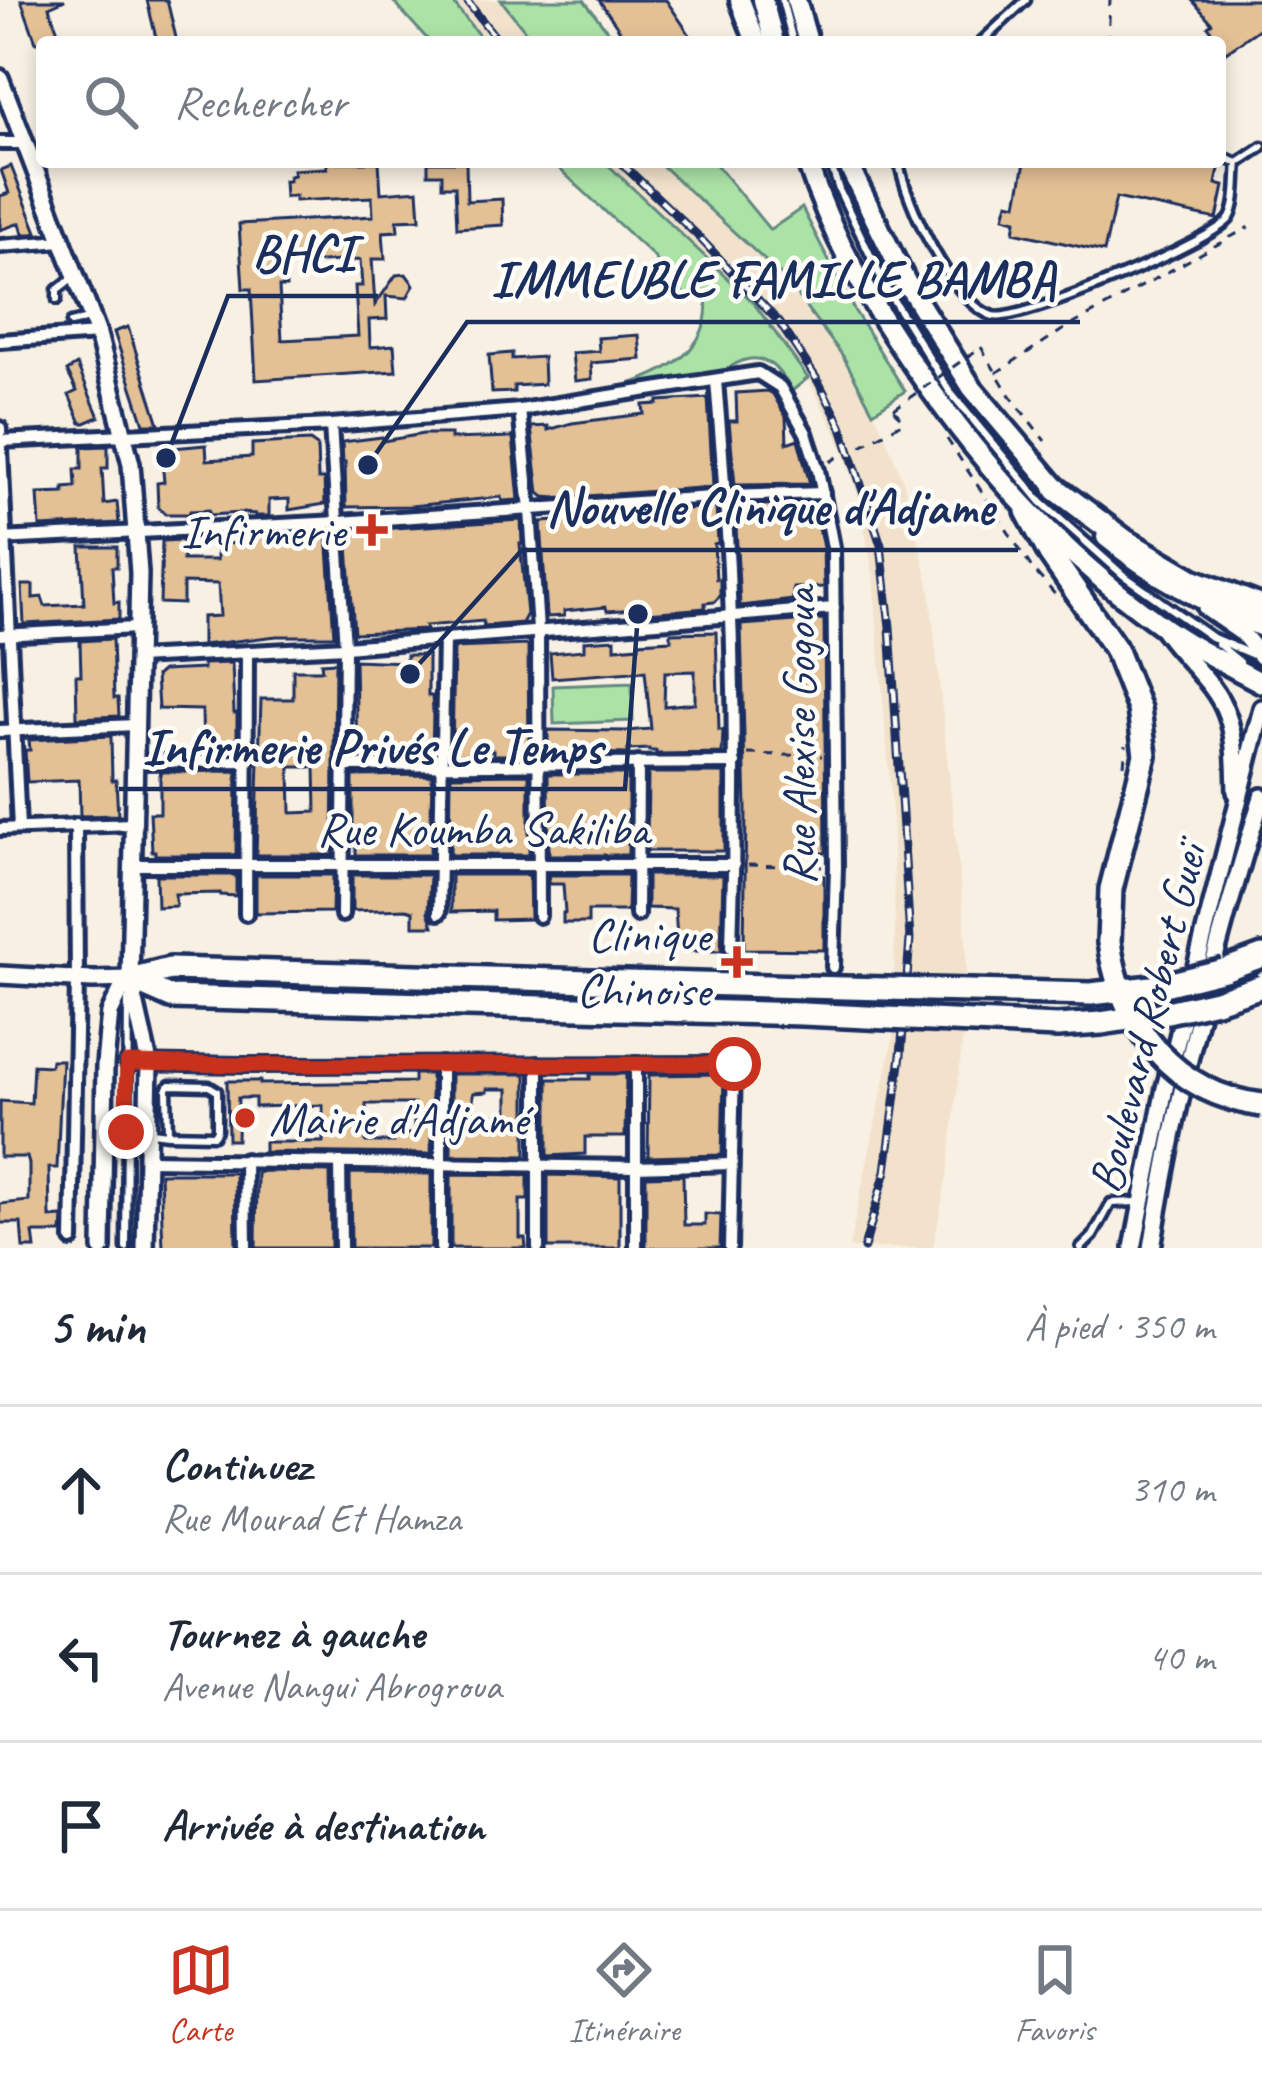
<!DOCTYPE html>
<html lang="fr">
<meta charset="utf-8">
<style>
body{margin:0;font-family:Caveat,sans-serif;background:#f6f6f7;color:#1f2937}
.stop{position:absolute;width:36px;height:36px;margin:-27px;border:9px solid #c8321e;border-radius:50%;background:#fff}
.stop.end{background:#c8321e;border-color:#fff;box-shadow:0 3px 12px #0008}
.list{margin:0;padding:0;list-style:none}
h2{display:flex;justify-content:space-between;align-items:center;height:156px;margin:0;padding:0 48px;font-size:51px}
h2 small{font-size:39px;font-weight:400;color:#747a83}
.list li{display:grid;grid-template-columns:78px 1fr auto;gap:36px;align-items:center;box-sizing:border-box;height:168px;padding:0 48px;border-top:3px solid #e0e1e3}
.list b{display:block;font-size:45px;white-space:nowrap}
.list p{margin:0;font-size:39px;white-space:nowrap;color:#747a83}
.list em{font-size:39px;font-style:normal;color:#747a83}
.icon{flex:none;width:66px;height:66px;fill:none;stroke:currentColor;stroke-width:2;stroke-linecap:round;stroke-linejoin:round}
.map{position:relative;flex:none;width:1262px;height:1248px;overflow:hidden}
.search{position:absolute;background:#fff;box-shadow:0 6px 18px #0003;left:36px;right:36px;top:36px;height:132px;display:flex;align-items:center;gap:30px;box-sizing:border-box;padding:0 42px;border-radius:12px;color:#747a83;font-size:45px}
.sheet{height:660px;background:#fff}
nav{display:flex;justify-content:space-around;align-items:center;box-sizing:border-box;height:168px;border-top:3px solid #e0e1e3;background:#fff;font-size:33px;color:#747a83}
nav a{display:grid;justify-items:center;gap:6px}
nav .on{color:#c8321e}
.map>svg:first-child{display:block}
.built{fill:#f2e2cc}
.green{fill:#abe3a6;stroke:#638982;stroke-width:3}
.building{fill:#e4c095;stroke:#1b2f5e;stroke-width:3;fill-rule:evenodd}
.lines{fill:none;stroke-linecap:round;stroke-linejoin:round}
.lane-casing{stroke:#1b2f5e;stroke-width:15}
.street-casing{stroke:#1b2f5e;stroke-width:20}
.secondary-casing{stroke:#1b2f5e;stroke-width:24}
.primary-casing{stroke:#1b2f5e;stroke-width:27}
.highway-casing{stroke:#1b2f5e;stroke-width:30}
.path{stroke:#1b2f5e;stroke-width:3;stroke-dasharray:9 9;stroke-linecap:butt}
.lane{stroke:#fdfcf7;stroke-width:6}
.street{stroke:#fdfcf7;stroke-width:10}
.secondary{stroke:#fdfcf7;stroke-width:15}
.primary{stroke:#fdfcf7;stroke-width:18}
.highway{stroke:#fdfcf7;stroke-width:21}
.rail-casing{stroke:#1b2f5e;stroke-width:9}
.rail{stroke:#fdfcf7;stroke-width:4.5;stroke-dasharray:14;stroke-linecap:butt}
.highway-bridge-casing{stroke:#1b2f5e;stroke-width:30;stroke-linecap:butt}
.path-bridge{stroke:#1b2f5e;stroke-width:3;stroke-dasharray:9 9;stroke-linecap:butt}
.highway-bridge{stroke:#fdfcf7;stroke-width:21}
.route{stroke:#c8321e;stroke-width:15}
.poi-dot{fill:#c8321e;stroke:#fdfcf7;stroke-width:4.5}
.labels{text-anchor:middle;stroke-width:9;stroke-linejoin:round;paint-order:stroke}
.poi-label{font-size:48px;fill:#1b2f5e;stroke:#fdfcf7;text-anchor:end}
.street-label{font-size:48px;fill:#1b2f5e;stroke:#fdfcf7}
.leader{fill:none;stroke:#1b2f5e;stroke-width:4.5}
.callout-dot{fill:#1b2f5e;stroke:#fdfcf7;stroke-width:4.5}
.callout-label{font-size:51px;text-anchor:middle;font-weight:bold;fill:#1b2f5e;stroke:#fdfcf7;stroke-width:9;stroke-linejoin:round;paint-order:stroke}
</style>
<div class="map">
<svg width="1262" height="1248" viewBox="0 0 1262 1248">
<rect width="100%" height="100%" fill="#f8f0e3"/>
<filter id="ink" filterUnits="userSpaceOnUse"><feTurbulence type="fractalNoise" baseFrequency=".00833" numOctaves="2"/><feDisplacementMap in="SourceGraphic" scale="24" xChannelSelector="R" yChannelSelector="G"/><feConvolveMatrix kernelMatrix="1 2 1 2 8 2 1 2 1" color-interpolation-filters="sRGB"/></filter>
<g filter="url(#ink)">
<g class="built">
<path d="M451,0H501L534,42H484Z"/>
<path d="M605,162H658L784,278L843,356L880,424L903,480L929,584L966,937V1002L957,1092L947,1176L933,1248H849L893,1039L895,924L892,810L873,574L858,495L838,437L808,379L753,302Z"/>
</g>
<g class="green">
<path d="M392,0H451L484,42H430Z"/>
<path d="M501,0H584L616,42H534Z"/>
<path d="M552,162H605L753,302L808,378L792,391C787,383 780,372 773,366C748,346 722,371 706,390L451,415L453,406C522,403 719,401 706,297L687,298L653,256Z"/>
<path d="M658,162H714L770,230L802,208L854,310L905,391L873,412L843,356L784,278Z"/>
<path d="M632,683L633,721L554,724L553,686Z"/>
</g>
<g class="building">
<path d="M21,0H65L49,7L62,42H36Z"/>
<path d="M147,0H167L177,42H157Z"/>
<path d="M599,0H666L690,35L680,42H628Z"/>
<path d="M1192,0H1262V27L1226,52L1208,26L1212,23Z"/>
<path d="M327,162H379L381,193L418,190L420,219L397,220L398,231L383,232L385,259H372L375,305L396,275L406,274L414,285L407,298L386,296L387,319L369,320L370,347L394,345L396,371L256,380L251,289H243L239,224L373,216L372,197L295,201V196L285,197L284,181H289V176L294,175L293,170L327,168ZM360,260L362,286H355L358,336L282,340L279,287H286L284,264Z"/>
<path d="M428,162H466L467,201L502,199L503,225L457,228L455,186H442V174H428Z"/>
<path d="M1025,162H1111L1136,167L1137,162H1216L1220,164L1216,184L1224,186L1217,219L1116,198L1104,252L1014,232L1016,220L1004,217L1008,202L1017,204Z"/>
<path d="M11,166L37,232L33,234H23L20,223L0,230V196L9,193L1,170Z"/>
<path d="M128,327L159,424H144L114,332Z"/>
<path d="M639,335L641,359L591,363L592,379L575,381L572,353L599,351L598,338Z"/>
<path d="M512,353V359L543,357L544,384L514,386V392L492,393L489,355Z"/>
<path d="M77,365L99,417L85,423H81L69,395L77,391L67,371Z"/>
<path d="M768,391L773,394L786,417L787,443L798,439L810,484L735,485L729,421H737L736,393Z"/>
<path d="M708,398L713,487L558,498L544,497L539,493L531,427L548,426V430L572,423L644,414L643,405L658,404V401Z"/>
<path d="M423,434H451V439L513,437L519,500L502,501L501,497L411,506L346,507L345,462H343L342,442L382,437L383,441Z"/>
<path d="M310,441L317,446L318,479H324L325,504L289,510V499L269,500V516H255V514L242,513L209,515V510L190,511L189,514H165L158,507L157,483L164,482L161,449L206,445L207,460L252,457V444Z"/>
<path d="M108,446V468H102L104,504L117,502L119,523L40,527L38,494L64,493V488L76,487L75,469H82V447Z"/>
<path d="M814,503L823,548L824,587L793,588V600L740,606L735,506Z"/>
<path d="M716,507L718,543L714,544L716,579H720V596L714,602L705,603V608L636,614V609L607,611L606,607L564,611V616L547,617L541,522L558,521V517Z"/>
<path d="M521,520L522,544H520L527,614L522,623L484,626L483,621L425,626L426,630L354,633L347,531Z"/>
<path d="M327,533L334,636H277L202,645V617L220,616L218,584L183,583V604L160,603L162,541L183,540V560H217V544L250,543V536Z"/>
<path d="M81,547H117V567H112L114,603L119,602V619L24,624L22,585H33V598L42,597L45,606L84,604Z"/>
<path d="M824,619L826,853H804V876H824V950L744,949L746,809L741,625Z"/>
<path d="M716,632L719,730H723L722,753L656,754V751H649V749L628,750V754L548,752V730L626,731L651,729L645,671L552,678L550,653L584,650V641L615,639V648L639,646V642L671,640V633ZM695,671V703L664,706L665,672Z"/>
<path d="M112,639L114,698H118L119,716L77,718L76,675H81L80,641Z"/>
<path d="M528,645L529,755H493V750L469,751V755H452L454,648Z"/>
<path d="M406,655H428V696H432L433,712L432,756H357L355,660L406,662Z"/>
<path d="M335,662L333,855H256L261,699H293V670H322L321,663ZM290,767H315L316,812L291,813Z"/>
<path d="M232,663L234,713H237V751L203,752L202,710L158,709L156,676L162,671L203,669V664Z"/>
<path d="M111,736L112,780H116L118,815L80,816L79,780L27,782L25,750H30L29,740Z"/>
<path d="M237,771L236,855H155V851H152L150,813H160V772Z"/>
<path d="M648,773H724V851H647Z"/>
<path d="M529,774V855H450L451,775Z"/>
<path d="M548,774H628V855H549Z"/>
<path d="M432,775L430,855H356V845H353V776Z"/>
<path d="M156,875H236V896L220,895V893L175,894L176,906L157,907Z"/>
<path d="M256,875H333L332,912L256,913Z"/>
<path d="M352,875H430L428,912L433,926H413V911L406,909L352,911Z"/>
<path d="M451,875H529L530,919L493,920V911L451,912Z"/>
<path d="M549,875H628L627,911H588V923H563V913H565L563,884H549Z"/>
<path d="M647,875H723L721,951H685V936L677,937L675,909L647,908Z"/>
<path d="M51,1060H62L57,1168H49L50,1218L63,1217L62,1233H33L35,1248H23L21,1223H0V1204L29,1201V1164L27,1157H0V1101L31,1103L33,1065L50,1066Z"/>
<path d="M414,1074H431V1154L264,1152V1142H323V1105L255,1107V1098H238L237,1140H228L227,1081H260V1084L414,1082ZM366,1104H414V1134H393V1142H366Z"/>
<path d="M451,1074H526V1156L451,1155ZM487,1089H508V1114L473,1116V1093L487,1092Z"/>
<path d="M590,1074H626L625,1137H585V1154L548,1156V1079H590Z"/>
<path d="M724,1074L722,1155L648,1157L649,1075Z"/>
<path d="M264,1171L330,1172L331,1248H256L257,1173Z"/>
<path d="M160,1173H235L236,1248H163Z"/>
<path d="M350,1173L431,1174V1248H351Z"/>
<path d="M451,1174L528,1175V1200H520V1238H525L526,1248H451Z"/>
<path d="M548,1175L620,1177V1248H548Z"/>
<path d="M683,1175L684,1225H705V1214L721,1215L720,1248H646V1176Z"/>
</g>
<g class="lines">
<defs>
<g id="lane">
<path d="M782,0L793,42"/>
<path d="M981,42L1026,0"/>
<path d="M1220,156L1238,163"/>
<path d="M830,162L839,190L887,290L950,392L1041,502L1123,575L1211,637L1253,655"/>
<path d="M899,162C905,201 953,304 993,316C1019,324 1216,240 1230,218C1238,204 1236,179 1238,163L1262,147"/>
<path d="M57,300V290L75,276"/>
<path d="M71,323L88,319"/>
<path d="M1218,644L1240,662"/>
<path d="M152,1132L168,1134L214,1135L217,1130V1091L209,1086L170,1085L167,1088L168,1134"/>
<path d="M126,1248L128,1000"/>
<path d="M1081,1248L1093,1236L1111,1203L1137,1202"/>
</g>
<g id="street">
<path d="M0,143H24"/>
<path d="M0,246L62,241"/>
<path d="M0,341L98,334"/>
<path d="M716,381C733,569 738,758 731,947"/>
<path d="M520,410L530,510L538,630L539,916"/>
<path d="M331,425L345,647L342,915"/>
<path d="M0,428L19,828"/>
<path d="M0,441L331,425L520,410L758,373L780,387L806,433L818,470L833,547L836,867L833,967"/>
<path d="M0,539L339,522L727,496L823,493"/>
<path d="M0,635L136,628"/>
<path d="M137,658L345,647L834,608"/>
<path d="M0,731L136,725"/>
<path d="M134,762L248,761"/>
<path d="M345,766L735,763"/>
<path d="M0,829L132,824"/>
<path d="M131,865H734"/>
<path d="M439,913L444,639"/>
<path d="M246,914L247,654"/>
<path d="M637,915L638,763"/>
<path d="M127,1063L242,1065L734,1064L730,1248"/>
<path d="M441,1064V1248"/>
<path d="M538,1064V1248"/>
<path d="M147,1160L636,1167L731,1164"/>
<path d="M245,1160L246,1248"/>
<path d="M340,1162L341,1248"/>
<path d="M72,1240L77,980L76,825"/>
<path d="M636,1248V1064"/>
</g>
<g id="secondary">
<path d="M0,78L98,334L131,464L139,573L130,979L149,1063L145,1248"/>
<path d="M1206,608L1242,633L1262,657"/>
<path d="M1163,629C1182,658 1215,681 1227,715C1236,739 1235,767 1236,792"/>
<path d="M0,975L92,980L130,979"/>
<path d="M102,1248L105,1065L109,1022L110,1013L122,988L130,979"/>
<path d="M1133,1248L1165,1088L1262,708"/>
<path d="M1152,1248C1176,1095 1215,945 1262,797"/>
</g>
<g id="primary">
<path d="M740,0L756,42"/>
<path d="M763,0L774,42"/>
<path d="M796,0L808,42"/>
<path d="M807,162C833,240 871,305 918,372C988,472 1059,552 1158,623C1190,647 1227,664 1262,683"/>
<path d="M847,162L906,282L972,388L1064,497"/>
<path d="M1106,537C1153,576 1206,603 1262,627"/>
</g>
<g id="highway">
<path d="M1056,489L1124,540L1192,580L1262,607"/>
<path d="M1027,511L1050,554L1115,648L1139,709L1145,755L1111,889L1109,942"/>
<path d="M1224,970L1262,956"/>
<path d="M130,979L171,997L803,1014"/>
<path d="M130,979L170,969L804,987"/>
</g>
</defs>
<use href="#lane" class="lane-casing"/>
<use href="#street" class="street-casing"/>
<use href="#secondary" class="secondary-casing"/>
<use href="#primary" class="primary-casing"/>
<use href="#highway" class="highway-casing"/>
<g class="path">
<path d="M1108,42L1110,0"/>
<path d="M981,347L1009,394L1045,441"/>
<path d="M996,373L1061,331L1249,227"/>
<path d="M947,439L1032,568L1058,598"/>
<path d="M830,462L852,447H860L903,422L894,409"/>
<path d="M748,754L822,756"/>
<path d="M1124,765L1126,745"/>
<path d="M748,865L822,867"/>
</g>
<use href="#lane" class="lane"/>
<use href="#street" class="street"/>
<use href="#secondary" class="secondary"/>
<use href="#primary" class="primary"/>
<use href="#highway" class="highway"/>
<defs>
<g id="rail">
<path d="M466,0L499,42"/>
<path d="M620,162L697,235L779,322L818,381L841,425L881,545L890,627L910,939L901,1055L886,1171L864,1248"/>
</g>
</defs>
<use href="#rail" class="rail-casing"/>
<use href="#rail" class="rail"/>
<defs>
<g id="highway-bridge">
<path d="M1109,942C1121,1026 1174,1094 1262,1105"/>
<path d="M804,987L1091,994L1160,986L1224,970"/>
<path d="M803,1014L1057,1026L1101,1023L1154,1015L1216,1001L1262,986"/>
</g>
</defs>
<use href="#highway-bridge" class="highway-bridge-casing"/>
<path class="path-bridge" d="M894,409L981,347"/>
<use href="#highway-bridge" class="highway-bridge"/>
</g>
</g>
<g class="lines" filter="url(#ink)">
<path class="route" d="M126,1132L127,1063L242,1065L734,1064"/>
</g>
<g class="poi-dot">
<path d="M366 512h12v12h12v12h-12v12h-12v-12h-12v-12h12z"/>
<path d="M731 944h12v12h12v12h-12v12h-12v-12h-12v-12h12z"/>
<circle cx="245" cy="1118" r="12"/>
</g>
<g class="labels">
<g class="poi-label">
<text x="345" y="547">Infirmerie</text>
<text x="710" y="951">Clinique<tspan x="710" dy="55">Chinoise</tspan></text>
<text x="269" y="1135" text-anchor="start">Mairie d'Adjamé</text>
</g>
<g class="street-label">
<text transform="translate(798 736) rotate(-90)" y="17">Rue Alexise Gogoua</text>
<text x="483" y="845">Rue Koumba Sakiliba</text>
<text transform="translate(1146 1018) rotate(-76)" y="17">Boulevard Robert Gueï</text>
</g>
</g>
<path class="leader" d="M166 458L228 296H378M368 465L467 322H1080M410 674L522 550H1018M638 614L625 789H119"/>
<g class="callout-dot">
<circle cx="166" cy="458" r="12"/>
<circle cx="368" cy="465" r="12"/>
<circle cx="410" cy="674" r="12"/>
<circle cx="638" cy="614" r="12"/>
</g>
<g class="callout-label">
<text x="303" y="270">BHCI</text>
<text x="773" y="296">IMMEUBLE FAMILLE BAMBA</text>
<text x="770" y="524">Nouvelle Clinique d'Adjame</text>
<text x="372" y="764">Infirmerie Privés Le Temps</text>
</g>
</svg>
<div class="stop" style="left:734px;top:1064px"></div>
<div class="stop end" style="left:126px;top:1132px"></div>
<div class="search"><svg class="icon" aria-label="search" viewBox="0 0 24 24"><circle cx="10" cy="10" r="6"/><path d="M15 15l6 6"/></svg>Rechercher</div>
</div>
<section class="sheet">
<h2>5 min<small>À pied · 350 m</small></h2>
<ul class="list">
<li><svg class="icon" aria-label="ahead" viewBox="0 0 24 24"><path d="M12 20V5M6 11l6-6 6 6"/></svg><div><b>Continuez</b><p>Rue Mourad Et Hamza</p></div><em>310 m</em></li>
<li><svg class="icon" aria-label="left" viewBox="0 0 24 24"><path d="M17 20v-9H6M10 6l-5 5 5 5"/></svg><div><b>Tournez à gauche</b><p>Avenue Nangui Abrogroua</p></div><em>40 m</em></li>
<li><svg class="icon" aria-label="arrive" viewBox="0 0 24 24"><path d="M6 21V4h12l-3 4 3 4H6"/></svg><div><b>Arrivée à destination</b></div></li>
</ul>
</section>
<nav>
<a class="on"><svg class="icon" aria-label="map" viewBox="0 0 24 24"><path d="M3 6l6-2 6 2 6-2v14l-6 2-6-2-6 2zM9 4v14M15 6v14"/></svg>Carte</a>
<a><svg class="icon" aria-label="directions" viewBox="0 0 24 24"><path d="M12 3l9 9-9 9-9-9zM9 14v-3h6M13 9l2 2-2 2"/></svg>Itinéraire</a>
<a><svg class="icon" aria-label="saved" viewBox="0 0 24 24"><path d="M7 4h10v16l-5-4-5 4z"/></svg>Favoris</a>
</nav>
